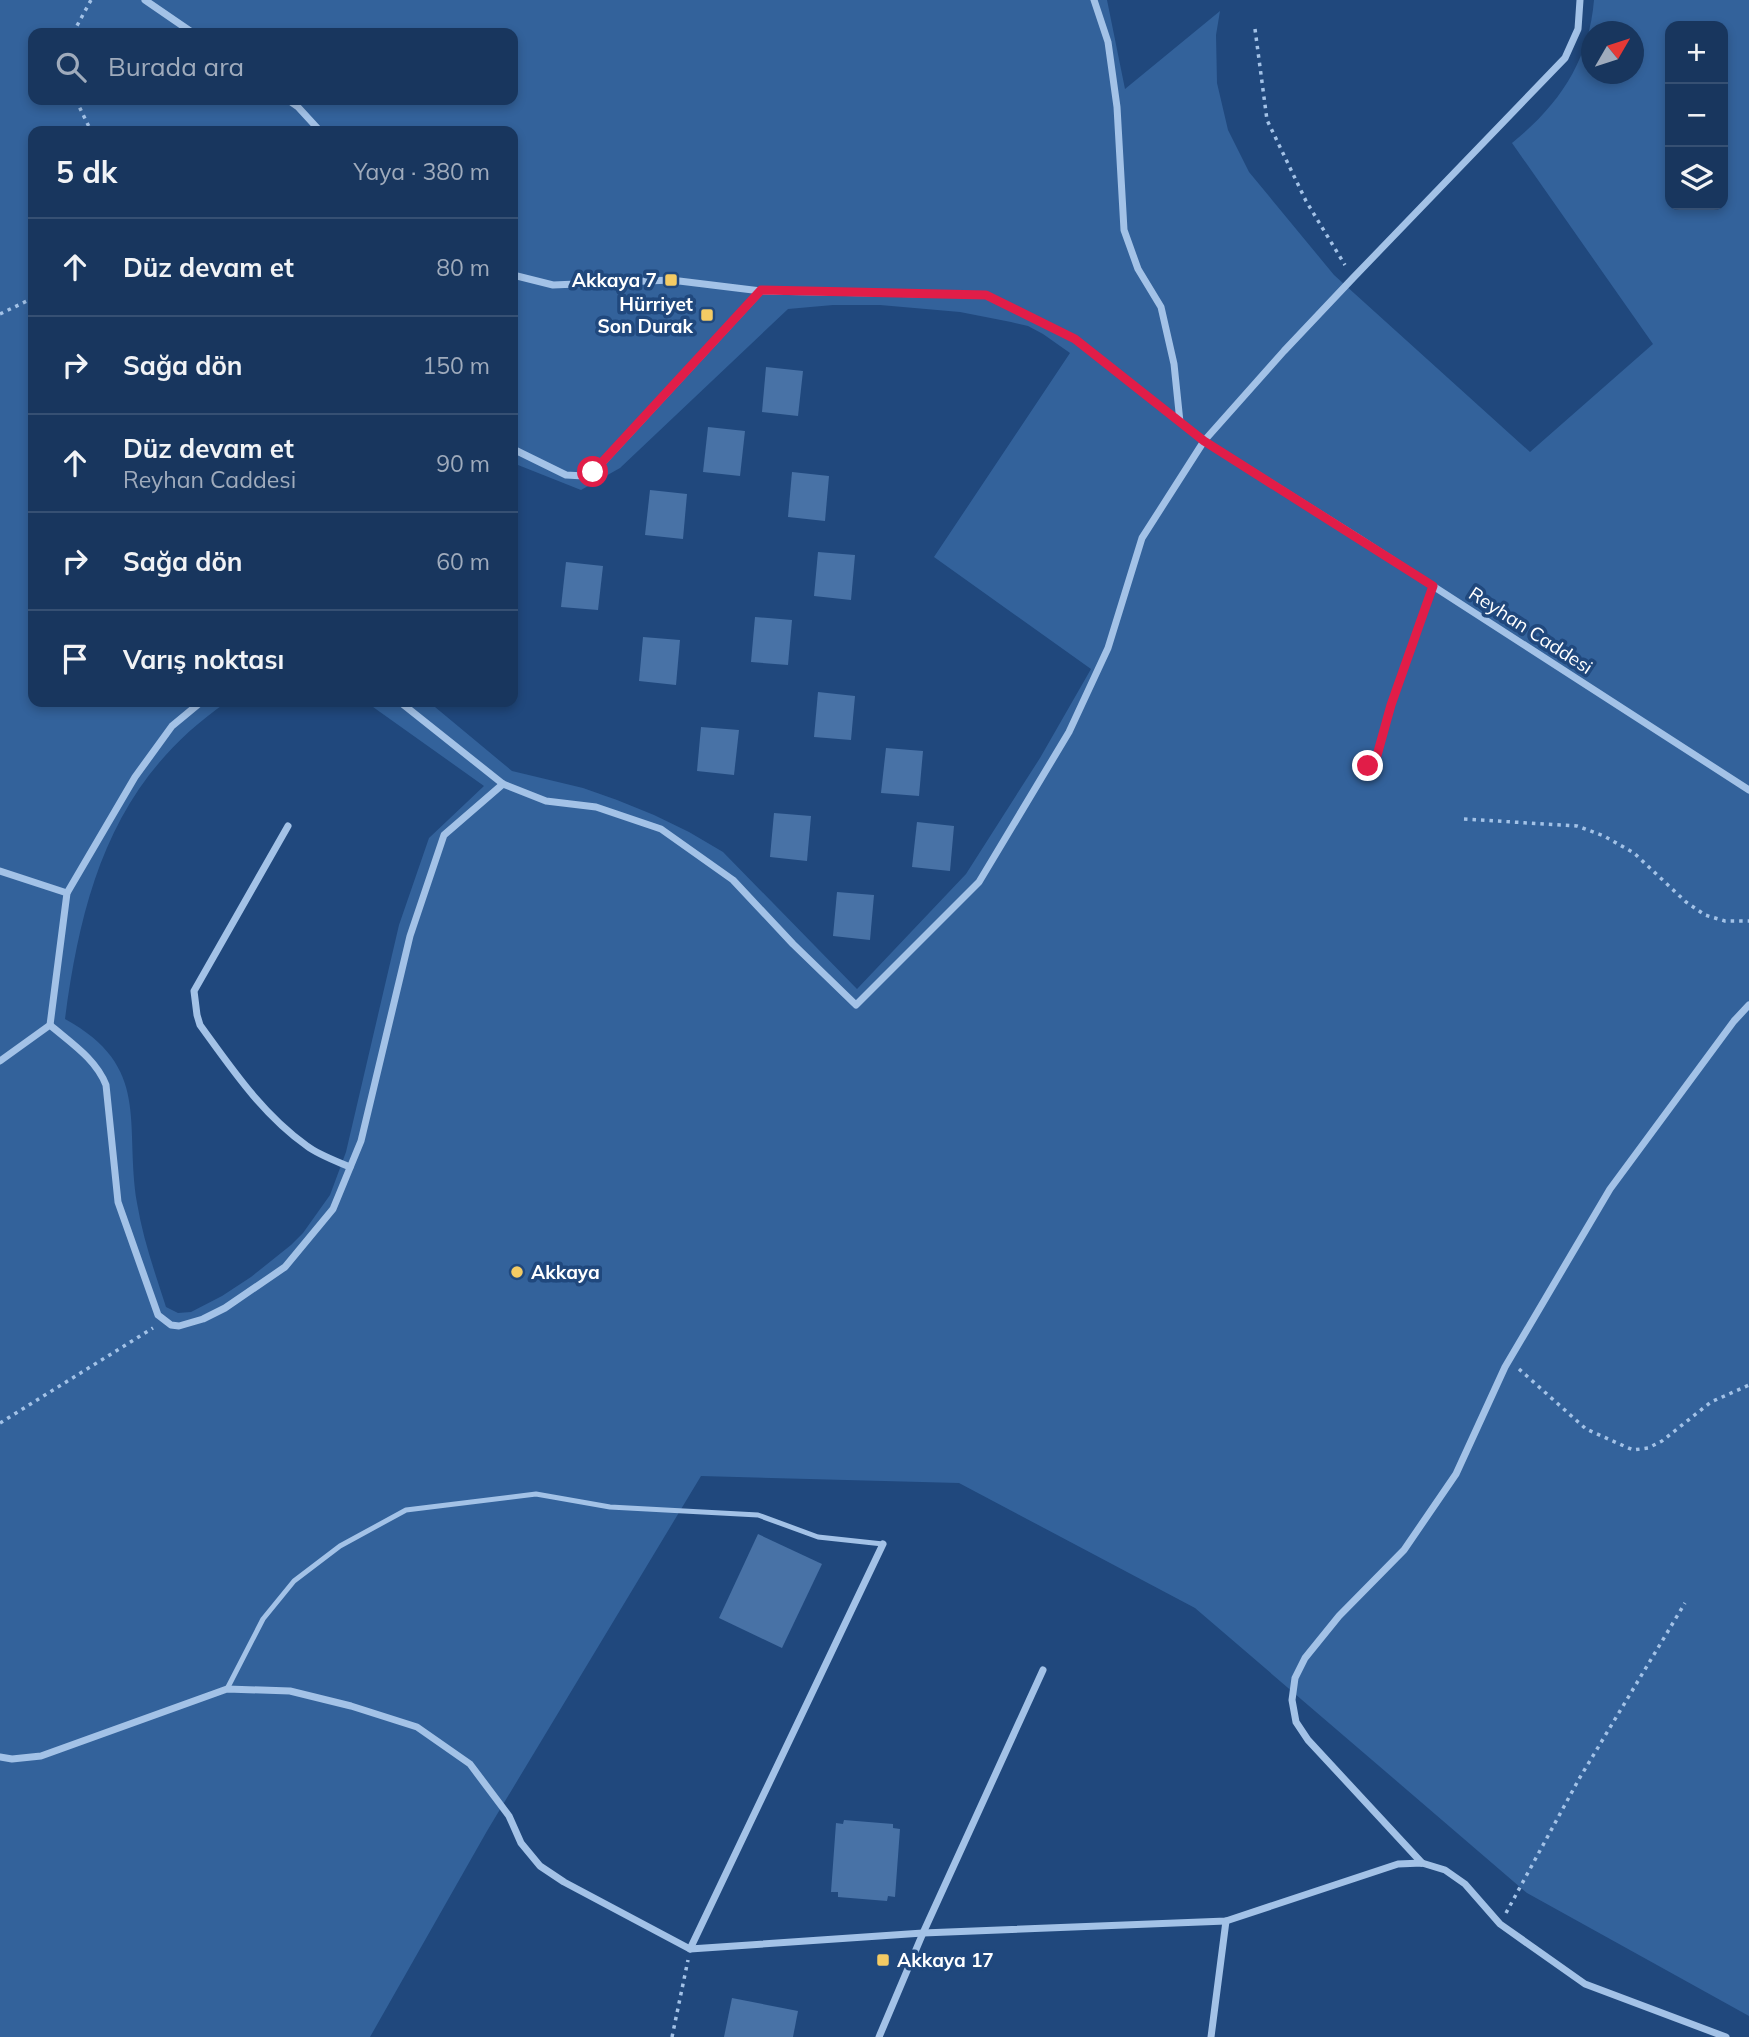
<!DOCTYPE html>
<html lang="tr">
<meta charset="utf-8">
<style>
body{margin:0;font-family:Mulish,sans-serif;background:#213e64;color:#f1f3f6}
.controls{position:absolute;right:21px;top:21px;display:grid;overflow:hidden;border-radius:14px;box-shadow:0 4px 10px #0003}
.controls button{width:63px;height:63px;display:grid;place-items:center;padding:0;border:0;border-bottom:2px solid #365073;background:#18365e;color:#f1f3f6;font:35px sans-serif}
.compass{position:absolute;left:1581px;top:21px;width:63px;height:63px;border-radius:50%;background:#18365e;box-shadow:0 4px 10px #0003;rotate:51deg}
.stop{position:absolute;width:21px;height:21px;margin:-16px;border:5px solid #e11d48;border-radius:50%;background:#fff}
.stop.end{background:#e11d48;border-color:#fff;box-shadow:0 2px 7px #0008}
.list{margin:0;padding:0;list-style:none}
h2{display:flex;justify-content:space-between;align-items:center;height:91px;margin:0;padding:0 28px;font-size:30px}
h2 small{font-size:23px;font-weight:400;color:#9fabbc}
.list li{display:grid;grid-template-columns:46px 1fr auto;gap:21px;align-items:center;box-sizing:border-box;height:98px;padding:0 28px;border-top:2px solid #365073}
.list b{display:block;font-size:26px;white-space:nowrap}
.list p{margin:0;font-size:23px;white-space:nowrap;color:#9fabbc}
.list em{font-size:23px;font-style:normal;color:#9fabbc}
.icon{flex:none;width:38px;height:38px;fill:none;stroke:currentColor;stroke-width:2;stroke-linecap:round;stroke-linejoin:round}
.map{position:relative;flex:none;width:1749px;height:2037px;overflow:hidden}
.search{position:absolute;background:#18365e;box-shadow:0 4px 10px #0003;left:28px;top:28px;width:490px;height:77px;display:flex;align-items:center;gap:18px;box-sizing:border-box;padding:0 24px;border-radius:14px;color:#9fabbc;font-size:26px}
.panel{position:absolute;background:#18365e;box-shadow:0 4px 10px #0003;left:28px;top:126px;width:490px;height:581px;border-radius:14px}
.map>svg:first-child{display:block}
.green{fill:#33629b;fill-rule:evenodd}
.building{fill:#4872a6}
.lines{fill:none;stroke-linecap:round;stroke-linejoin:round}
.path{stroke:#a3c2e7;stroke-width:3.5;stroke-dasharray:3.5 5;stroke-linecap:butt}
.lane{stroke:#a3c2e7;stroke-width:5}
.street{stroke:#a3c2e7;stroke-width:7}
.route{stroke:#e11d48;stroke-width:9}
.poi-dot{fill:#f4cb64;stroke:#20487d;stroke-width:2.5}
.labels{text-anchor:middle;stroke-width:7;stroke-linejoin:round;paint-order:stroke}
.poi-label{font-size:19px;font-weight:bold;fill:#fff;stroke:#20487d;text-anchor:end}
.street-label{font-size:19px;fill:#fff;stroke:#20487d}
</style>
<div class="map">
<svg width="1749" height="2037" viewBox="0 0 1749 2037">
<rect width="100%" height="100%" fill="#20487d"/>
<path class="green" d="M0,0H1107L1125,89L1220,11L1216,35L1217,83L1228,130L1249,172L1334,275L1530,452L1653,344L1512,143C1559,105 1589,61 1594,0H1749V2016L1527,1893L1195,1608L959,1483L701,1476L487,1831L370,2037H0ZM1670,26H1723V205H1670ZM1592,32H1634V74H1592ZM33,33H513V100H33ZM33,131H513V463L581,490L620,468L788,309L833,305H880L960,312L1011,322L1028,326L1043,334L1070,353L934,557L1091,669L1040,758L966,874L857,989L723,852L689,832L654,815L617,800L583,788L512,771L429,702H366L484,786L429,838L399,925L346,1152L330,1195L303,1233L291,1245L251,1277L222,1296L191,1312L178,1313L166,1307C155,1273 143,1239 137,1203C124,1122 152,1067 65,1019C82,890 114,779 227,702H33Z"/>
<g class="building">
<path d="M766,367L803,371L798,416L762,412Z"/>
<path d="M708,427L745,431L740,476L703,472Z"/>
<path d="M792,472L829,476L825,521L788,517Z"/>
<path d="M650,490L687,494L683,539L645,535Z"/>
<path d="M818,552L855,555L851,600L814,596Z"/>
<path d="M566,562L603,566L598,610L561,607Z"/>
<path d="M755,617L792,620L788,665L751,662Z"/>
<path d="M643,637L680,640L676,685L639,681Z"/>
<path d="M818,692L855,696L851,740L814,737Z"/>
<path d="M701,727L739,730L734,775L697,771Z"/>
<path d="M886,748L923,751L919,796L881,793Z"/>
<path d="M774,813L811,816L807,861L770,857Z"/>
<path d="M917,822L954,826L950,871L912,867Z"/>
<path d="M837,892L874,895L870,940L833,936Z"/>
<path d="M758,1534L822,1564L782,1648L719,1618Z"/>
<path d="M844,1820L893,1824V1828L900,1829L895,1897L888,1896L887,1901L838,1897V1892H831L836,1823L843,1824Z"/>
<path d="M732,1998L798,2011L793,2037H724Z"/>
</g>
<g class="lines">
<g class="path">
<path d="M1255,29L1267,120L1306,201L1345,265"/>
<path d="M73,33L91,0"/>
<path d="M76,100L91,131"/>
<path d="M0,314L33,298"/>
<path d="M1464,819L1577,826L1604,836L1634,853L1686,902L1705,915L1725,921H1749"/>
<path d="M1519,1369L1586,1429L1633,1450L1648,1448L1662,1441L1711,1402L1749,1385"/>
<path d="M0,1423L153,1328"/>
<path d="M1506,1913L1579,1779L1685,1603"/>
<path d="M672,2037L688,1960"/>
</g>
<path class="lane" d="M227,1689L263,1619L294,1581L340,1546L406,1510L536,1494L610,1507L758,1515L818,1537L883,1544"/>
<g class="street">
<path d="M145,0L193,33"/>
<path d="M1094,0L1108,42L1117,107L1124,230L1138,269L1161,307L1174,364L1180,422"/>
<path d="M288,100L298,107L320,131"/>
<path d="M513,275L553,285L671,280L761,291L986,295L1075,339L1204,441L1357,537L1749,790"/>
<path d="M513,449L566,475L584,476L593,473L761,291"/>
<path d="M400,702L503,784L546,801L596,807L661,829L733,880L793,944L856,1005L979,882L1069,732L1108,648L1142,538L1204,441L1284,351L1353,278L1565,58L1578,29L1580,0"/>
<path d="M1362,772L1376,759L1391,705L1433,586"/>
<path d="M288,826L194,991L197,1015L200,1025C232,1069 262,1114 307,1146C319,1155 336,1161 350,1167"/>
<path d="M0,871L67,893"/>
<path d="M50,1025C71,1043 96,1059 106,1085L118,1202L158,1315L171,1325L179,1326L203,1319L225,1308L285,1267L333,1209L361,1141L410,936L444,835L503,784"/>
<path d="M0,1061L50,1025L67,893L135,777L172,726L201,702"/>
<path d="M0,1757L12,1759L41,1756L227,1689L290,1691L351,1706L417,1727L470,1764L509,1816L521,1843L540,1866L564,1882L690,1949L923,1933L1226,1921L1398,1864L1422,1863L1445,1870L1465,1884L1500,1924L1585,1984L1726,2037"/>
<path d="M1422,1863L1308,1740L1296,1722L1292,1700L1295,1678L1305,1658L1339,1616L1404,1550L1456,1474L1505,1367L1610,1189L1734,1021L1749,1005"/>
<path d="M690,1949L883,1544"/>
<path d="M879,2037L923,1933L1043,1670"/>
<path d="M1211,2037L1226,1921"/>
</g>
</g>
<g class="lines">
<path class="route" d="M593,472L761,290L986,295L1075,339L1204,441L1433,586L1391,705L1376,759L1368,766"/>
</g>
<g class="poi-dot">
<rect x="664" y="273" width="14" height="14" rx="3.5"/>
<rect x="700" y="308" width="14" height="14" rx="3.5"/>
<circle cx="517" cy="1272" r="7"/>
<rect x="876" y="1953" width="14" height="14" rx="3.5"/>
</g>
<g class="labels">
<g class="poi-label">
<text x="657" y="287">Akkaya 7</text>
<text x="693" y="311">Hürriyet<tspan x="693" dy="22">Son Durak</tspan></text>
<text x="531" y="1279" text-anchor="start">Akkaya</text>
<text x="897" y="1967" text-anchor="start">Akkaya 17</text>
</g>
<g class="street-label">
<text transform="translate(1531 630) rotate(33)" y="7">Reyhan Caddesi</text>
</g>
</g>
</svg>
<div class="controls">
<button>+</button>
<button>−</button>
<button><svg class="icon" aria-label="layers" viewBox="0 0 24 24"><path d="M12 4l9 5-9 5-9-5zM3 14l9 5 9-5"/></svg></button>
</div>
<svg class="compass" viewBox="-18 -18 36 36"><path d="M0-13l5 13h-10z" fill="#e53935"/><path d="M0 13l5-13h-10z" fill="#9fabbc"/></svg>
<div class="stop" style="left:593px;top:472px"></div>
<div class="stop end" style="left:1368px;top:766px"></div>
<div class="search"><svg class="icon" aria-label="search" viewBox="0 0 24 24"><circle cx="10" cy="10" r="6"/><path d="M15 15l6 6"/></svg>Burada ara</div>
<section class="panel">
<h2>5 dk<small>Yaya · 380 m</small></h2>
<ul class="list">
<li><svg class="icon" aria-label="ahead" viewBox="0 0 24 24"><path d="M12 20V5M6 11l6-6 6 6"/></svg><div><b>Düz devam et</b></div><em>80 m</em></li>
<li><svg class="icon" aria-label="right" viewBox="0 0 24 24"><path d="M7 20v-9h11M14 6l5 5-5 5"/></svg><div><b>Sağa dön</b></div><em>150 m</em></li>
<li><svg class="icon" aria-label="ahead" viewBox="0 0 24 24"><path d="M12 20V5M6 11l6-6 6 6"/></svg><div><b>Düz devam et</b><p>Reyhan Caddesi</p></div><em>90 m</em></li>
<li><svg class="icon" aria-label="right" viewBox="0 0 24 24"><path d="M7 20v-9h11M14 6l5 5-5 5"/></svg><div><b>Sağa dön</b></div><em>60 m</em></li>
<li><svg class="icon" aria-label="arrive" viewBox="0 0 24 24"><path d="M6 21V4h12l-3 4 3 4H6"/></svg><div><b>Varış noktası</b></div></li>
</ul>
</section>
</div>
